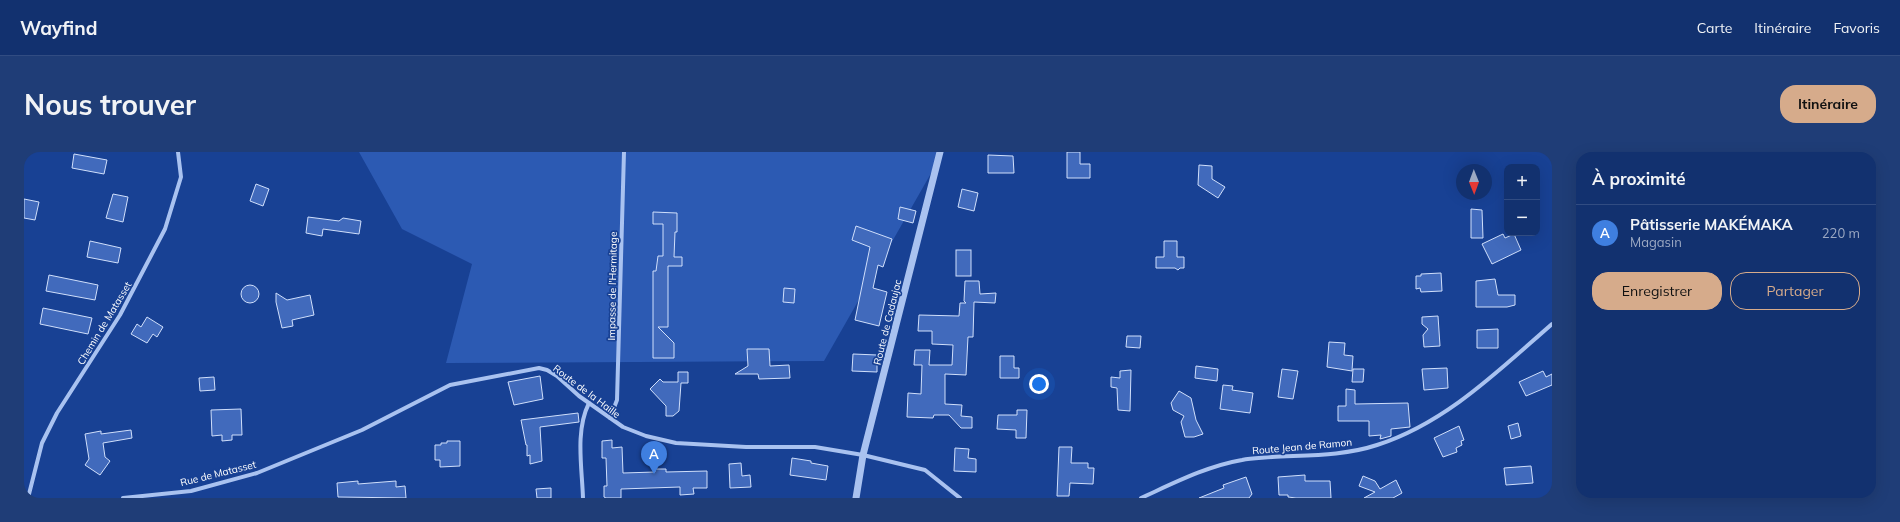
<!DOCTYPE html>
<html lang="fr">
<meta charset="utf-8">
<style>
body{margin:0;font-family:Mulish,sans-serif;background:#1f3d77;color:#f1f3f6}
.controls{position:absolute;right:12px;top:12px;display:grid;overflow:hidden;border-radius:8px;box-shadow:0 4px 16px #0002}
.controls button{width:36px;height:36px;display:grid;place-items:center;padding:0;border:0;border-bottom:1px solid #314c82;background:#12316f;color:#f1f3f6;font:20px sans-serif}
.compass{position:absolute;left:1432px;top:12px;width:36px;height:36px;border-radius:50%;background:#12316f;box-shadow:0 4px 16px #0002;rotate:179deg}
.you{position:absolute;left:1015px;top:232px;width:14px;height:14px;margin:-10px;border:3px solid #fff;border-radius:50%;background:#1a73e8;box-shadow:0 0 0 6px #1a73e833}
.badge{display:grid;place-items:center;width:26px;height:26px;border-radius:50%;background:#d6ab8b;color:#fff;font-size:13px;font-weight:700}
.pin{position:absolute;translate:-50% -33px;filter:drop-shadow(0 1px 2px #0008)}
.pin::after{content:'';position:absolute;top:21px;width:14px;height:12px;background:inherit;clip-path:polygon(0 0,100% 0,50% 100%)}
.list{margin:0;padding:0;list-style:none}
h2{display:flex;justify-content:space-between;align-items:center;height:52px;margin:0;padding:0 16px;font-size:17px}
h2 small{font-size:13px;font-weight:400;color:#9ca9c3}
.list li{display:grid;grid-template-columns:26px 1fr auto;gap:12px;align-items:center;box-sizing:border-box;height:56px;padding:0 16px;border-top:1px solid #314c82}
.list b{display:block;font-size:15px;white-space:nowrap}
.list p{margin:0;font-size:13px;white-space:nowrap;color:#9ca9c3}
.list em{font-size:13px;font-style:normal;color:#9ca9c3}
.actions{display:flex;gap:8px;padding:12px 16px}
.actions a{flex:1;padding:9px 0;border:1px solid #d6ab8b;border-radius:16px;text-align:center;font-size:14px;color:#d6ab8b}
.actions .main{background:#d6ab8b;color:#111}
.map{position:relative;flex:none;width:1528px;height:346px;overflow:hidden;border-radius:16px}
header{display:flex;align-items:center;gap:24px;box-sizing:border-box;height:56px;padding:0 20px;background:#12316f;border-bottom:1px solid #314c82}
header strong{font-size:19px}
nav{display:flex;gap:22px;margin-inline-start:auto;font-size:14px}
.intro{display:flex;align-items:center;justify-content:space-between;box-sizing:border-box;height:96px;padding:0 24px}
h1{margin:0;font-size:28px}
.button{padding:10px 18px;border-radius:16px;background:#d6ab8b;color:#111;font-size:14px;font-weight:700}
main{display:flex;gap:24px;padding:0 24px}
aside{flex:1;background:#12316f;border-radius:16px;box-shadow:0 4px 16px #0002}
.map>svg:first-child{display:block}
.green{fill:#2c5ab3}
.building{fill:#416abc;stroke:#d0dffb}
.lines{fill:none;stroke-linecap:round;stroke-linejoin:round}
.minor{stroke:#a9c2f0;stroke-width:4}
.tertiary{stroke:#a9c2f0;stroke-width:7}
.labels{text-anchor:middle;stroke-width:3.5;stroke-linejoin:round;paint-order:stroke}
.street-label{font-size:10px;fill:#fff;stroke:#184194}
</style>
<header>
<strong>Wayfind</strong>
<nav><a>Carte</a><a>Itinéraire</a><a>Favoris</a></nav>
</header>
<div class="intro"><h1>Nous trouver</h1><a class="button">Itinéraire</a></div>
<main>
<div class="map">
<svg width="1528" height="346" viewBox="0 0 1528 346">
<rect width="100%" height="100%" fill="#184194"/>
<path class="green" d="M335,0H916L914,9L800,209L422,211L448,112L378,77Z"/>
<g class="building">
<path d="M1043,0H1056V12H1066V26H1043Z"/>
<path d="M50,2L83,8L80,22L48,16Z"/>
<path d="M964,3L989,4L990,21H964Z"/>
<path d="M1175,13L1188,14V27L1201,35L1194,46L1174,33Z"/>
<path d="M232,32L245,37L239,54L226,49Z"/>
<path d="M938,37L954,41L950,59L934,55Z"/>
<path d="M89,42L104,45L99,70L82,66Z"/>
<path d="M0,47L15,50L11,68L0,66Z"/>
<path d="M876,55L892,59L889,71L874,67Z"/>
<path d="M1447,57L1458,58L1459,86H1447Z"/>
<path d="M629,60L653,61V80H651L650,105H658V114H644V175H634L650,191V206H629V119H632L634,104H639V72H629Z"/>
<path d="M284,65L315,69L319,66L337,69L335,82L299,77L298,84L282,81Z"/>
<path d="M832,74L868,87L859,115L854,113L849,136L863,140L855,174L831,168L846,95L828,88Z"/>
<path d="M1479,82L1481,86L1490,82L1497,98L1468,112L1458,92Z"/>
<path d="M66,89L97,96L94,111L63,105Z"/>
<path d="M1140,89H1153V105H1160V116H1156L1154,118L1151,116H1132V105H1140Z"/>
<rect x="932" y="98" width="15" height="26"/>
<path d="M1417,121L1418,139L1397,140L1396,136L1392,137V124H1397V122Z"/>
<path d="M25,123L74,133L71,148L22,139Z"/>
<path d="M1471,127L1474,143H1491V153L1483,155H1452V129Z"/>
<path d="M941,129H955L956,142L972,141L971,151L950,150L949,185H944L942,223L921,222V252L938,253L937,264L948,265V276H937L925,263H910L909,266L883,265L884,241L897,242L898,213H890L891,198H906L905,213H928L929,193L908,192V179H894L895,163L935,164L936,151H942L940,149Z"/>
<circle cx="226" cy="142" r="9"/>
<path d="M760,136L771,137L770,151L759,150Z"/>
<path d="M252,141L263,148L286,143L290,163L268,168L269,174L258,176L252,150Z"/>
<path d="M19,156L68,166L64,182L16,172Z"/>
<path d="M1414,164L1416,194L1400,195L1399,183L1404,177L1398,172V165Z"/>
<path d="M123,165L139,175L133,185L129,182L123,191L107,182L113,172L117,175Z"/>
<path d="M1474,177V196H1453V178Z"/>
<path d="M1103,184H1117L1116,196L1102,195Z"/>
<path d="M1305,190L1321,191L1320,203L1329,204L1328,219L1303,215Z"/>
<path d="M723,197H745L746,214L765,213L766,226L735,227L734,222H711L724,214Z"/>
<path d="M829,202L853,203V220L828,219Z"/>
<path d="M976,204H990V216H995V226H976Z"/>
<path d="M1172,214L1194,217L1193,229L1171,226Z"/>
<path d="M1423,216L1424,236L1400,238L1398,217Z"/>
<path d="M1258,217L1274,219L1269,247L1254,245Z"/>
<path d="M1329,217H1340L1339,230H1328Z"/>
<path d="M1107,218L1106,259L1094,258L1093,236L1087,235V225L1096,226V219Z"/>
<path d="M1519,219L1522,225L1528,222V233L1502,244L1495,230Z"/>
<path d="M654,220H664V231H657L655,259L649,264H642V254L626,237L636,227L639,230H654Z"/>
<path d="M516,224L519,247L490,253L484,230Z"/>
<path d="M190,225L191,238L176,239L175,226Z"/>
<path d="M1199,233L1209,234L1208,238L1229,241L1226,261L1196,257Z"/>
<path d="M1322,237L1331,238V252L1384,251L1386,275L1367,277V284L1356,287L1357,283L1345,284V269H1314V254H1322Z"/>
<path d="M1155,239L1167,246L1172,268L1179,282L1170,285H1161L1157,270L1160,264L1149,258L1147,251Z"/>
<path d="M217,257L218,283H208V288L198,289V283L188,284L187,258Z"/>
<path d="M993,258H1003L1002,286H992V278L973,277L974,263H993Z"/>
<path d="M554,261L555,270L516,275L518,309L506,312V303L503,304V293H502L497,268Z"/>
<path d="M1494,271L1497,284L1487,287L1484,274Z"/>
<path d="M1435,274L1440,288L1437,289L1438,293L1432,296L1433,300L1419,305L1410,286Z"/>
<path d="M107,278L108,286L79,291L81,305L86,309L76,323L61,313L65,307L61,282L77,279V282Z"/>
<path d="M588,288V296L598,295L599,321L631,320V317H642V320L683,319V336H669L670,342L656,343V335L597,337V346H582L580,345V334H583L582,306H578V289Z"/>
<path d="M423,289H436V314L416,315V308H411V293H417V291H423Z"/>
<path d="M1035,295H1048L1047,311H1064V316H1070L1069,332L1046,331L1045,344H1033Z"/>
<path d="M931,296L945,297L944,306L952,307V320L930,319Z"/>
<path d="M768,306L787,309V311L804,314L802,328L766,323Z"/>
<path d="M717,311L718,324L726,323L727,335L706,336L705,312Z"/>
<path d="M1507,314L1509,331L1482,333L1480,316Z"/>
<path d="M1281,323V329H1306L1307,346H1272L1264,345V343H1255L1254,325Z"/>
<path d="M1339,324L1351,329L1356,337L1372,328L1378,341L1369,346H1340L1351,340L1335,334Z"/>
<path d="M1222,325L1228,342L1225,346H1175L1200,336L1199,333Z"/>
<path d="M334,329V332L372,329V335L381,334L382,346L314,345L313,331Z"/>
<path d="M527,336V346H513L512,337Z"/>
</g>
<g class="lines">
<g class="minor">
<path d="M586,266L593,248L600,0"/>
<path d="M4,346L18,291L33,261L96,163L141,77L157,25L154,0"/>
<path d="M99,346L167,339L233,321L338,278L426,233L515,216L523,218L533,224L555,244L599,275L622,284L652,291L722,295H791L839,303L901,318L936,346"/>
<path d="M559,346C558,315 551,279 565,251"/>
<path d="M1117,346C1150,331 1183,314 1218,308C1228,306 1239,306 1248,305C1283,303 1320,304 1353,293C1422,271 1475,218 1528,172"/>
</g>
<path class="tertiary" d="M832,346L839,303L916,0"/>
</g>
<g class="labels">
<g class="street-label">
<text transform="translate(588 134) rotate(-89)" y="4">Impasse de l'Hermitage</text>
<text transform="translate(863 170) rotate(-76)" y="4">Route de Cadaujac</text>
<text transform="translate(80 171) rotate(-59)" y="4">Chemin de Matasset</text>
<text transform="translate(563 239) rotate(37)" y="4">Route de la Haille</text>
<text transform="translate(1278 294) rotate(-5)" y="4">Route Jean de Ramon</text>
<text transform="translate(194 321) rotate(-14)" y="4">Rue de Matasset</text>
</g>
</g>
</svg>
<div class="controls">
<button>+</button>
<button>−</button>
</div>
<svg class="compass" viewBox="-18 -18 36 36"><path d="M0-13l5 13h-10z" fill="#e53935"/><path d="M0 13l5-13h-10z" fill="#9ca9c3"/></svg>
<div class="you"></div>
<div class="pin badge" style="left:630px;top:322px;background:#3f7fe0">A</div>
</div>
<aside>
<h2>À proximité<small></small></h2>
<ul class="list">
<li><span class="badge" style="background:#3f7fe0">A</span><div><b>Pâtisserie MAKÉMAKA</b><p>Magasin</p></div><em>220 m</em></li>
</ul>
<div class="actions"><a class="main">Enregistrer</a><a>Partager</a></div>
</aside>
</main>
